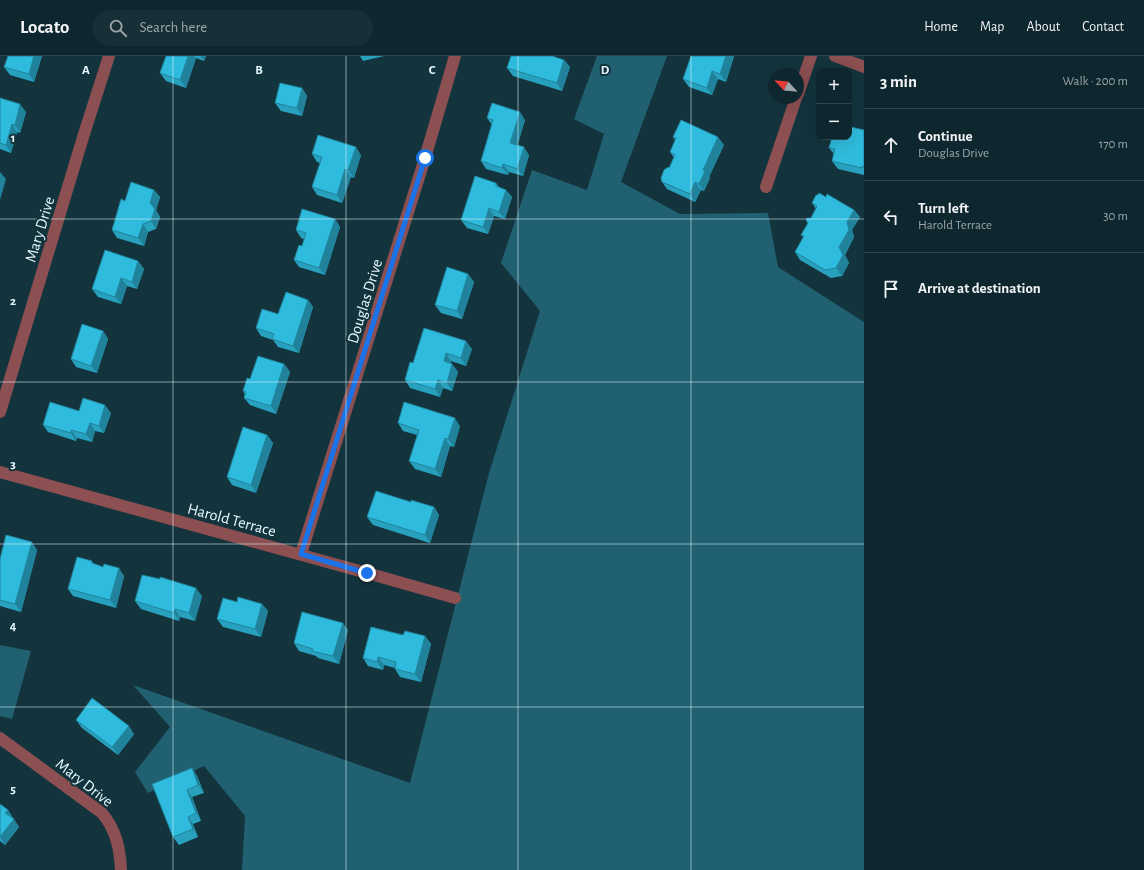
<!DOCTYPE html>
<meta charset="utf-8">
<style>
body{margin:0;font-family:"Alegreya Sans",sans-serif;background:#172f36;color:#f1f3f6}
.controls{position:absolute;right:12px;top:12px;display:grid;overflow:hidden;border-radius:8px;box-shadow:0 4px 16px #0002}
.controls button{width:36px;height:36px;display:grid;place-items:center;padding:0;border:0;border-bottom:1px solid #2e444a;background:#0e272e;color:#f1f3f6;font:20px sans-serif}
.compass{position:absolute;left:768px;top:12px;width:36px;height:36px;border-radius:50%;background:#0e272e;box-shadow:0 4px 16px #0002;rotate:296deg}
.stop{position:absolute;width:12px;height:12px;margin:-9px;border:3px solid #1a73e8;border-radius:50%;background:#fff}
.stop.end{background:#1a73e8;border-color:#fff;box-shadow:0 1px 4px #0008}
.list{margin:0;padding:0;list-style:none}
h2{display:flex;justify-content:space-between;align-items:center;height:52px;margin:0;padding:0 16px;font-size:17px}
h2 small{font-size:13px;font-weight:400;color:#9ba5aa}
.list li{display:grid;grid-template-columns:26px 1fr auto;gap:12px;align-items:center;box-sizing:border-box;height:72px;padding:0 16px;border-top:1px solid #2e444a}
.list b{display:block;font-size:15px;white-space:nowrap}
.list p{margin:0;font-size:13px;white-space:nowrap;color:#9ba5aa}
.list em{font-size:13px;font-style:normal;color:#9ba5aa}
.icon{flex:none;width:22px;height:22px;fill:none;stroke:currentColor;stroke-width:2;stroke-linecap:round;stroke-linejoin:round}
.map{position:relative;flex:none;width:864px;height:814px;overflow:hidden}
header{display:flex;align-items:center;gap:24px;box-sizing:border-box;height:56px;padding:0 20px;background:#0e272e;border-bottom:1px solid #2e444a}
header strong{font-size:19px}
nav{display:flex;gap:22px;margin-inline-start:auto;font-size:14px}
.search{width:280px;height:36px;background:#172f36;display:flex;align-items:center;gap:10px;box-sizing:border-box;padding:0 14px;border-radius:22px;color:#9ba5aa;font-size:15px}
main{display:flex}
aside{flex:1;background:#0e272e}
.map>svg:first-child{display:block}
.green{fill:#206071}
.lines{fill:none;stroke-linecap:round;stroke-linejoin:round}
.minor{stroke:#8c4f52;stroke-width:12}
.wall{fill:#28a1be}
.shaded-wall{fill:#21839b}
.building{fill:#2fbbdd;stroke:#21839b}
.route{stroke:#1a73e8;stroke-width:5}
.grid{fill:none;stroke:#e6f9fe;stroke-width:1;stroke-opacity:0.55}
.labels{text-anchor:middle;stroke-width:4;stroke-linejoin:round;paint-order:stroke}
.street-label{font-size:16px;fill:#e6f9fe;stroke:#13343d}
.grid-label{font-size:13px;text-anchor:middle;font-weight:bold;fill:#e6f9fe;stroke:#13343d;stroke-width:4;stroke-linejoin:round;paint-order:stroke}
</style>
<header>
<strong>Locato</strong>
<div class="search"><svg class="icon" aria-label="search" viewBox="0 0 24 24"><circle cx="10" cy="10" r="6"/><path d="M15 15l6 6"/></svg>Search here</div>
<nav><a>Home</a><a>Map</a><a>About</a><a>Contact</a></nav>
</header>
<main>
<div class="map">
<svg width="864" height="814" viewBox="0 0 864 814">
<rect width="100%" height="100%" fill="#13343d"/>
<g class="green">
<path d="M597,0H667L621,126L680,158L768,157L778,211L864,266V814H242L245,760L204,710L148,737L135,716L170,671L133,629L410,727L489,417L540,255L501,207L532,114L587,134L604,78L574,63Z"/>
<path d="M0,589L31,595L12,663L0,660Z"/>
</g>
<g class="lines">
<g class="minor">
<path d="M835,0L864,11"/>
<path d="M798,38L811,0"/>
<path d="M766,131L796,42"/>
<path d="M0,356L84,78L109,0"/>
<path d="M0,416L367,517L455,542"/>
<path d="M301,498L425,102L455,0"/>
<path d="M0,682L102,757C116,774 120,792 121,814"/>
</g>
</g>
<g class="wall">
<path d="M42,0L34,26L10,19L4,11Z"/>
<path d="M166,0H206L204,5L196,2L186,32L166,25L160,17Z"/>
<path d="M360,0H384L363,5Z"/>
<path d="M691,0H734L726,26L718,23L712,39L689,31L683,23Z"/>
<path d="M564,4L570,11L562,35L513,20L507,12Z"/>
<path d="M302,32L307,40L302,60L281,55L275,47Z"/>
<path d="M0,42L26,56L20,77L17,76L11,97L0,93Z"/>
<path d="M487,62L525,64L517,89L529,99L523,120L509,116L508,119L486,113L481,105L492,69Z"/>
<path d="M864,74V119L838,113L832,105L834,98L829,92Z"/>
<path d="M673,81L724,89L709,121L710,122L704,135L701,134L695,146L667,133L662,126L674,102L670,96L675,84Z"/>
<path d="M312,98L361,99L354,122L351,121L342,147L317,139L312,131L320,107L317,106Z"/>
<path d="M496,127L499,131L506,134L512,141L505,163L494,160L488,178L467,172L461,164Z"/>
<path d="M154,134L160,141L156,154L160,161L156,173L148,176L144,190L117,182L112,174L125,145Z"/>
<path d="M826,141L854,154L860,161L852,174L854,181L845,199L849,207L842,220L831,222L800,204L795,196L803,181L801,179L816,153L812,147Z"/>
<path d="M335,163L340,171L325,219L299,211L294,204L302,190L304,183L301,182L296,174Z"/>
<path d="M138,205L144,213L137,233L127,230L121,248L98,241L92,233Z"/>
<path d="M468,218L474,226L462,263L441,257L435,249Z"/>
<path d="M308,244L313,251L299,297L278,291L273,284L261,280L256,272L278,258Z"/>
<path d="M424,272L472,293L466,310L451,305V307L452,308L458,316L452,335L443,332L440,341L410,332L405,324L413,307Z"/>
<path d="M103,275L108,283L97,317L76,311L71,303Z"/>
<path d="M284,308L290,316L276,358L250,349L244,342L245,339L243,335L250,323Z"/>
<path d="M79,355L111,357L104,377L95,375L92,386L77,382L76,385L48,376L43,369Z"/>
<path d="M398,367L460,370L454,391L450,390L441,421L415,413L409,405L417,379L403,375Z"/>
<path d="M267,379L273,387L256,437L232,429L227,421Z"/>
<path d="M411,446L434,451L439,459L430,487L373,469L367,461Z"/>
<path d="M37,494L21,556L0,550V503Z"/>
<path d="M95,508L103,511L124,520L116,552L73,540L68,533Z"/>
<path d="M202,540L195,565L180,561L179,565L141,553L135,545Z"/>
<path d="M237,546L262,548L268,555L261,581L223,571L217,563Z"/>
<path d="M348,574L339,608L318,602L316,600L299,595L294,587Z"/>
<path d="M403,579L425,580L431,588L421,626L400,621L395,613V612L384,609L383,614L368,610L363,602Z"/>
<path d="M76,664L134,678L118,699L82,672Z"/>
<path d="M192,712L197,720L204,737L192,741L201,765L193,768L198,781L179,789L173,781Z"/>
<path d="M0,748L8,754L13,762L19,771L5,789L0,785Z"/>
</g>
<g class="shaded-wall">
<path d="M34,0H42L34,26L29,18Z"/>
<path d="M188,0H194L196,2L186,32L180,24Z"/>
<path d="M200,0H206L204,5Z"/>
<path d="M726,0H734L726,26L720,18Z"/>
<path d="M564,4L570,11L562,35L557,27Z"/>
<path d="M712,15L718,23L712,39L707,32Z"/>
<path d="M302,32L307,40L302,60L297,52Z"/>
<path d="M20,48L26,56L20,77L15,69Z"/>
<path d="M520,56L525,64L516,95L510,87Z"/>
<path d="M12,68L17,76L11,97L6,89Z"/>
<path d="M718,81L724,89L709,121L710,122L704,135L699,128L703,114Z"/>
<path d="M356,91L361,99L354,122L348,114Z"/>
<path d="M524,91L529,99L523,120L517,113Z"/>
<path d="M503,108L509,116L508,119L502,112Z"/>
<path d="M345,113L351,121L342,147L337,139Z"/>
<path d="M0,116L6,123L0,144Z"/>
<path d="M695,126L701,134L695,146L690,138Z"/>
<path d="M154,134L160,141L156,154L160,161L156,173L151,165L150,147Z"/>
<path d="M506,134L512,141L505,163L499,156Z"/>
<path d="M489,152L494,160L488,178L483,171Z"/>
<path d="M854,154L860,161L852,174L854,181L845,199L849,207L842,220L836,212L839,191L847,166Z"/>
<path d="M335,163L340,171L325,219L319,212Z"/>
<path d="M143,168L148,176L144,190L138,182Z"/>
<path d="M138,205L144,213L137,233L132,226Z"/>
<path d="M468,218L474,226L462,263L457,255Z"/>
<path d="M121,222L127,230L121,248L115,241Z"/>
<path d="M308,244L313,251L299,297L293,290Z"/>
<path d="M103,275L108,283L97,317L91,310Z"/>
<path d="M466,285L472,293L466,310L461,302Z"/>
<path d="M446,297L451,305L449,313L444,305Z"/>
<path d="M284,308L290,316L276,358L271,350Z"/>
<path d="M452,308L458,316L452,335L447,327Z"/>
<path d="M438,324L443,332L440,341L435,333Z"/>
<path d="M105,349L111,357L104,377L99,370Z"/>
<path d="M455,362L460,370L454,391L448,383Z"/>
<path d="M90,367L95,375L92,386L86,378Z"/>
<path d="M71,374L77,382L76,385L71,377Z"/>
<path d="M267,379L273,387L256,437L251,429Z"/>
<path d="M445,382L450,390L441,421L435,413Z"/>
<path d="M434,451L439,459L430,487L425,479Z"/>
<path d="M32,486L37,494L21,556L15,548Z"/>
<path d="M119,512L124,520L116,552L110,544Z"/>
<path d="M196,532L202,540L195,565L189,557Z"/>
<path d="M262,548L268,555L261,581L255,573Z"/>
<path d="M175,553L180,561L179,565L174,557Z"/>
<path d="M343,567L348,574L339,608L333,600Z"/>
<path d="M425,580L431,588L421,626L415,618Z"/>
<path d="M378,601L384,609L383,614L377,606Z"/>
<path d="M129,670L134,678L118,699L112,691Z"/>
<path d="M192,712L197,720L204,737L198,729Z"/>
<path d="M187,734L192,741L201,765L196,757Z"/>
<path d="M8,754L13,762L11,765L5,757Z"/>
<path d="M188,761L193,768L198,781L193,773Z"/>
<path d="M14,763L19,771L5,789L0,781Z"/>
</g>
<g class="building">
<path d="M8,0H34L29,18L4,11Z"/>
<path d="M166,0H188L180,24L160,17Z"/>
<path d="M511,0H552L564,4L557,27L507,12Z"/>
<path d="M691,0H726L720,18L712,15L707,32L683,23Z"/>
<path d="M280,27L302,32L297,52L275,47Z"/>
<path d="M0,42L20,48L15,69L12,68L6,89L0,87Z"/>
<path d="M492,47L520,56L510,87L524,91L517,113L503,108L502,112L481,105L493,64L487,62Z"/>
<path d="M681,64L718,81L703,114L705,115L699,128L695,126L690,138L662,126L661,122L664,114L668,111L669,112L675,99L670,96L676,82L673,81Z"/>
<path d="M851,71L864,74V111L862,110V112L832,105L835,93L829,92L832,81H849V73H851Z"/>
<path d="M318,79L356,91L348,114L345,113L337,139L312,131L322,101L312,98Z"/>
<path d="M475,120L496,127V130L506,134L499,156L489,152L483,171L461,164Z"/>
<path d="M131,126L154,134L150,147L155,153L151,165L143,168L138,182L112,174L121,143L125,145Z"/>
<path d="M819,137L826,141L827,138L854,154L847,166L849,174L839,191L843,199L836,212L825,214L795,196L804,180L801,179L808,167L806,164L807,162H811L817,150L812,147L816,139H818Z"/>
<path d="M302,153L335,163L319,212L294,204L299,189L302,190L306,177L296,174Z"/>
<path d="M105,194L138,205L132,226L121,222L115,241L92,233Z"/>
<path d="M447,211L468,218L457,255L435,249Z"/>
<path d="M286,236L308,244L293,290L272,283L274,278L256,272L262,253L278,258Z"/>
<path d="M82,268L103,275L91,310L71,303Z"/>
<path d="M424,272L466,285L461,302L446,297L444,305L452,308L447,327L438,324L435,333L405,324L410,306L413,307Z"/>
<path d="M258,300L284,308L271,350L244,342L246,336L243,335L247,322L250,323Z"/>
<path d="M83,342L105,349L99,370L90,367L86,378L71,374V377L43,369L50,346L79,355Z"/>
<path d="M404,346L455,362L448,383L445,382L435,413L409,405L419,374L398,367Z"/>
<path d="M243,371L267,379L251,429L227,421Z"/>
<path d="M376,435L411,446V444L434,451L425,479L367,461Z"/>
<path d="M6,479L32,486L15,548L0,544V503Z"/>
<path d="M77,501L92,505V507L103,511L104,508L119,512L110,544L68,533Z"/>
<path d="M142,519L160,523V521L196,532L189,557L175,553L174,557L135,545Z"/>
<path d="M238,541L262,548L255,573L217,563L223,542L237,546Z"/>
<path d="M302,556L343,567L333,600L312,595L313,593L294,587Z"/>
<path d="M371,571L403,579L405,575L425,580L415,618L395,613L396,606L378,601L377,606L363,602Z"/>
<path d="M92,642L129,670L112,691L76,664Z"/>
<path d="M192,712L198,729L187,734L196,757L188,761L193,773L173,781L152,728Z"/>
<path d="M0,748L8,754L5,757L14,763L0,781Z"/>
</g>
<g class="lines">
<path class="route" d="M367,517L301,498L425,102"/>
</g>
<path class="grid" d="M173,0V814M346,0V814M518,0V814M691,0V814M0,163H864M0,326H864M0,488H864M0,651H864"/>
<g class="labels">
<g class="street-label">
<text transform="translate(39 173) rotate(-73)" y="6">Mary Drive</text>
<text transform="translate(364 245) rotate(-73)" y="6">Douglas Drive</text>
<text transform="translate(232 463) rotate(15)" y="6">Harold Terrace</text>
<text transform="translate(85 726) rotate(38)" y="6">Mary Drive</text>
</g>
</g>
<g class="grid-label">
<text x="86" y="18">A</text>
<text x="259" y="18">B</text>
<text x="432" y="18">C</text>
<text x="605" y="18">D</text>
<text x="13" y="86">1</text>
<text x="13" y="249">2</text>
<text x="13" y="412">3</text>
<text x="13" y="574">4</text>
<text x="13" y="737">5</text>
</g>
</svg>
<div class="controls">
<button>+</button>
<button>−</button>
</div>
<svg class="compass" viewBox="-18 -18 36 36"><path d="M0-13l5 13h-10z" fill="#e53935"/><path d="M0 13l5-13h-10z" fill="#9ba5aa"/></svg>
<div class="stop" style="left:425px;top:102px"></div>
<div class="stop end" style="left:367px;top:517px"></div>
</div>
<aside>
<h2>3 min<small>Walk · 200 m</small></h2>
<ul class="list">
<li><svg class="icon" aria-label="ahead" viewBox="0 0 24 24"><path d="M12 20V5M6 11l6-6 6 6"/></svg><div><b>Continue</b><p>Douglas Drive</p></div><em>170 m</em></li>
<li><svg class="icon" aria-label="left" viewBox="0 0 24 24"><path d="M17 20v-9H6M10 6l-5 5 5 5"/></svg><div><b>Turn left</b><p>Harold Terrace</p></div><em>30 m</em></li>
<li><svg class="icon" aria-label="arrive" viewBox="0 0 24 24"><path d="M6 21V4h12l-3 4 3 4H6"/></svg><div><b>Arrive at destination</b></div></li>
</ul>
</aside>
</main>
